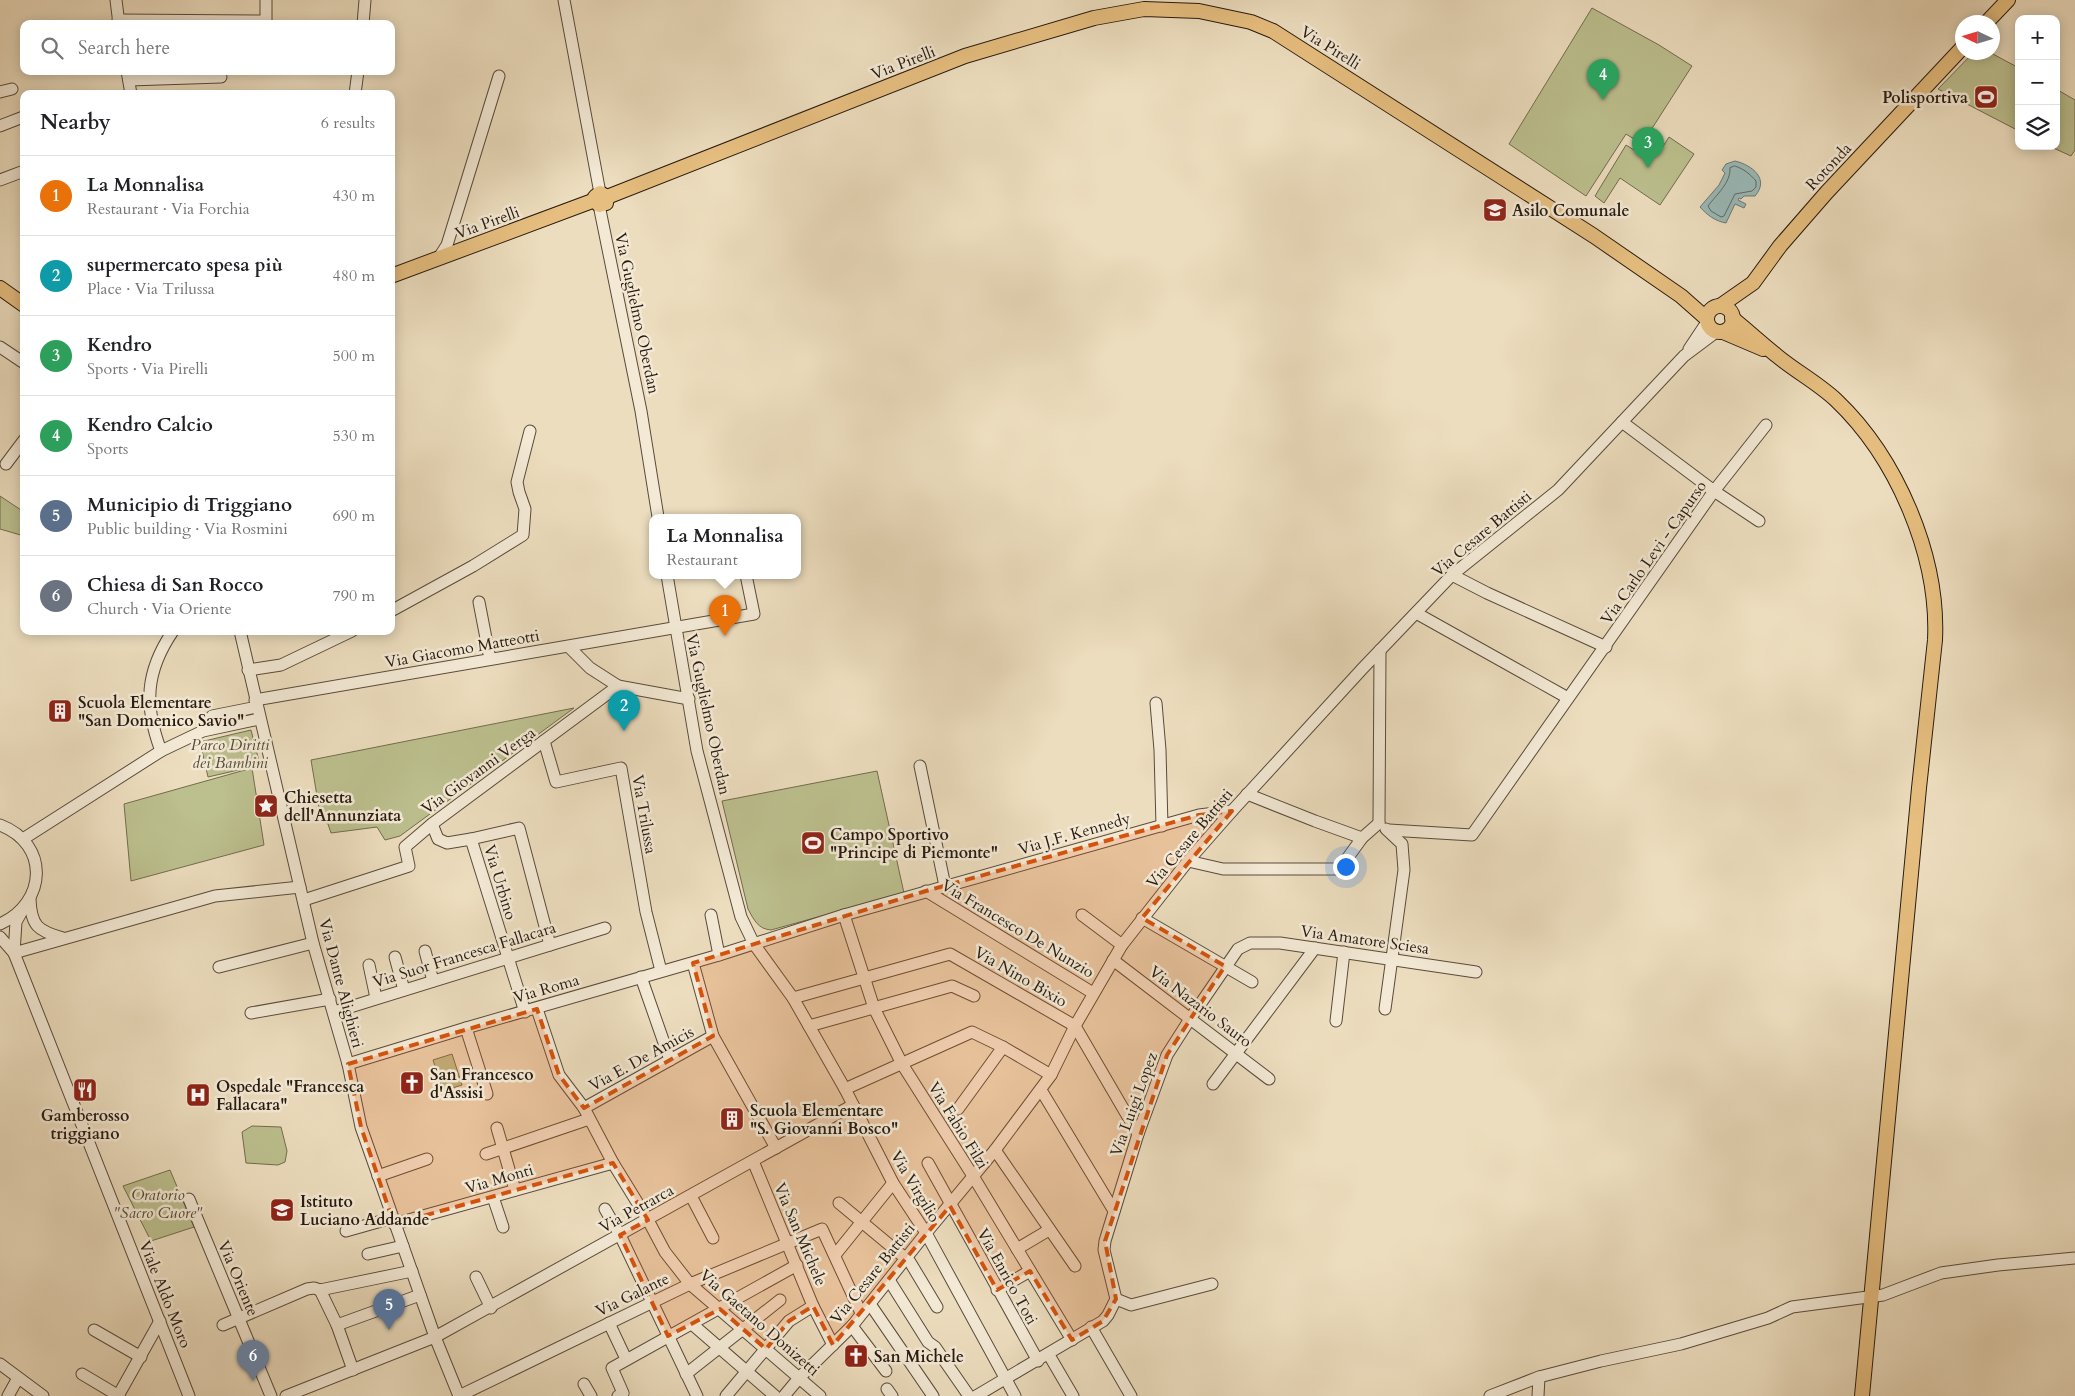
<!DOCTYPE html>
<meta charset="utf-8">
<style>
body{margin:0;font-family:Cardo,serif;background:#f2f2f2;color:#202124}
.controls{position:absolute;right:15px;top:15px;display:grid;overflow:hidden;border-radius:10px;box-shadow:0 2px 12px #0003}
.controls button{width:45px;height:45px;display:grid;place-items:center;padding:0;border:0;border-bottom:1px solid #e0e0e0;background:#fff;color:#202124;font:25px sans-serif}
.compass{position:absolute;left:1955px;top:15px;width:45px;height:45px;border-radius:50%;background:#fff;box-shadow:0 2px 12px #0003;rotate:274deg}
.you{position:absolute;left:1345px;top:866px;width:18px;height:18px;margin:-12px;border:4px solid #fff;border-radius:50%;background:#1a73e8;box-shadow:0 0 0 8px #1a73e833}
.badge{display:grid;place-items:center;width:32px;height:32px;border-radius:50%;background:#8f2418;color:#fff;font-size:16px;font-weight:700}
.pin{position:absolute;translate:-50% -41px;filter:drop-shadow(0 1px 2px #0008)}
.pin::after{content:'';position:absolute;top:26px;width:18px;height:15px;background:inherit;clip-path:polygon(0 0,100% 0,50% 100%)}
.popup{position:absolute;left:649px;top:514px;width:152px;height:65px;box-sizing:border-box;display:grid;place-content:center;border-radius:10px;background:#fff;filter:drop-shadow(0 1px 4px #0005);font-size:16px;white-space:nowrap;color:#757577}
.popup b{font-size:19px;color:#202124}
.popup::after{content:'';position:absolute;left:50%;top:100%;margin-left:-10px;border:10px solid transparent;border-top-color:#fff}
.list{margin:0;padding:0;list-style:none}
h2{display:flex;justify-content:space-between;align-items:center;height:65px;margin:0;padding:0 20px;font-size:21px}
h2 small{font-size:16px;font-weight:400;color:#757577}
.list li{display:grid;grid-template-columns:32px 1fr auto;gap:15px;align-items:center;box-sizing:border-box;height:80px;padding:0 20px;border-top:1px solid #e0e0e0}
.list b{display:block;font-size:19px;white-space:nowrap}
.list p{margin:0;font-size:16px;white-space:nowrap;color:#757577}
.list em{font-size:16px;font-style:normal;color:#757577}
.icon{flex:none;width:28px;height:28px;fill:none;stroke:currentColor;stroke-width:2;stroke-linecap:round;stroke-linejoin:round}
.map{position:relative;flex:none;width:2075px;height:1396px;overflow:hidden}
.search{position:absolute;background:#fff;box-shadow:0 2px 12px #0003;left:20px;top:20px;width:375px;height:55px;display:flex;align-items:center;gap:12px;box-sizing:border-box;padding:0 18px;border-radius:10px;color:#757577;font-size:19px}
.panel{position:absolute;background:#fff;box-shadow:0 2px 12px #0003;left:20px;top:90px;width:375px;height:545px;border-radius:10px}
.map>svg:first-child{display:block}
.green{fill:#bcbf8e;stroke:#726c4f}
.water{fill:#9abab9;stroke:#6c7a75}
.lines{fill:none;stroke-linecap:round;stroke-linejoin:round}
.shore{stroke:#606a64;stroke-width:1}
.minor-casing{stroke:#584b3c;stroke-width:13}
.major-casing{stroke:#271a10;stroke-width:16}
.minor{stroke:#f3e9d5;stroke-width:11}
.major{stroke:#e6be7f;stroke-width:14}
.marked{fill:#d5530c;fill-opacity:0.2;stroke:#d5530c;stroke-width:4;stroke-dasharray:10 6;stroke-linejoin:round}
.labels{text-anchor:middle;stroke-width:5;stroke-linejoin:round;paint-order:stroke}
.street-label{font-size:16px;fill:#271a10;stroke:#f3e9d5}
.poi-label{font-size:16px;font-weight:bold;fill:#271a10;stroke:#f3e9d5;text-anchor:start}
.park-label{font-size:16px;font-style:italic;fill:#544c36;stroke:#f3e9d5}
</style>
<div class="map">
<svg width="2075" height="1396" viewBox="0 0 2075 1396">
<rect width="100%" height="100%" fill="#ecddbe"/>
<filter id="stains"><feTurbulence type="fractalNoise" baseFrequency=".004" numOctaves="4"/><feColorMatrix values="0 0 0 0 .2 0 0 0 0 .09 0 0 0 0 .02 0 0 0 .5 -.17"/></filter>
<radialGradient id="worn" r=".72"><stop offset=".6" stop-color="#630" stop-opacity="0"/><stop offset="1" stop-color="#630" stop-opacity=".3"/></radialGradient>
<g class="green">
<path d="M1592,8L1659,45L1692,66L1642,144L1626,134L1586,196L1509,144Z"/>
<path d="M1974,52L1991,53L2019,68V131L1938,89Z"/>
<path d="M2056,89L2075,100V150L2071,156L2049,146H2056Z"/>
<path d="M1669,137L1694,154L1660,205L1620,178L1604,203L1595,196L1626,145L1647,158L1652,150L1658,154Z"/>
<path d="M0,496L24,512V536L0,529Z"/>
<path d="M574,708L400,836L385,840L377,827L331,833L328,824L321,820L311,760Z"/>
<path d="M251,730L260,765L208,777L200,742Z"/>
<path d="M252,768L264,845L131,881L124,804Z"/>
<path d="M877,771L904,893L771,930C758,929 754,920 748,909L722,801Z"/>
<path d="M452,1054L462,1085L443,1091L433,1060Z"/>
<path d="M252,1126L281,1127L287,1151L285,1162L278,1165L246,1163L242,1132Z"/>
<path d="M170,1170L194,1227L151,1241L123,1186Z"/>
</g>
<path class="water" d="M1735,161C1752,165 1770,179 1755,196H1744L1741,199L1739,198L1738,200L1746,204L1744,208L1735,204L1726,223C1715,221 1707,215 1700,207L1719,185L1725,173L1722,170L1726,164Z"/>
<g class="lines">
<path class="shore" d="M1735,166C1744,169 1750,174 1756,181V187L1752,191L1735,194L1724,216L1721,217L1711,211L1708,206C1716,195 1731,183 1730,168Z"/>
<defs>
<g id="minor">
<path d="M116,0L119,24"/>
<path d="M564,0L600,193"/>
<path d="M118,20L266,21V0"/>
<path d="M363,24L365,0"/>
<path d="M127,71L131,94"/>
<path d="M129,80L221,77"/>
<path d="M0,92L12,89"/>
<path d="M355,94L358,71"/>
<path d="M0,126L23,117"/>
<path d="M0,180L24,171"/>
<path d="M599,205L641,411L658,517"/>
<path d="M438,259L447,245L499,76"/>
<path d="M0,347L24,363"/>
<path d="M1689,349L1707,322"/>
<path d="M1622,422L1714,491L1759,521"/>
<path d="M6,464L24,440"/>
<path d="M667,575L697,751L741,917L754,944L793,998L845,1089L893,1183L926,1233L1015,1396"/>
<path d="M1452,575L1487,593L1606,647"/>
<path d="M479,602L490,659"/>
<path d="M391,611L473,566L523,535L525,509L519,492L517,482L530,431"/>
<path d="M1416,613L1568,698"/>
<path d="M240,631L313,943L348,1064L361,1127L435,1337L459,1396"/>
<path d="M569,647L590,668L618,686"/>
<path d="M248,670L281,665L352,631"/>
<path d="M255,700L754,614L746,575"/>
<path d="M1156,703L1160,750L1162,826"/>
<path d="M212,716L257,707"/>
<path d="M544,741L556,782L621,768L646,912L661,971"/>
<path d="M161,751C144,706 145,672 173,631"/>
<path d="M920,766L945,886"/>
<path d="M1247,794L1315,821L1362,838"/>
<path d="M1379,823L1380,650"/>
<path d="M432,824L438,839L447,843L471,839L525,1012"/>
<path d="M0,825C50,844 47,903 0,924"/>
<path d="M1389,830L1472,835L1714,491L1766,425"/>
<path d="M23,839L161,751L203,731L259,719"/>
<path d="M471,839L519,828L550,945"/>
<path d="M1188,861L1223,869H1337L1341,867L1362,838L1379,823"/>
<path d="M926,891L1093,993"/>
<path d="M30,899C31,926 38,931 63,938"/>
<path d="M304,900L409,866L405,847L432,824L618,686L689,699"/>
<path d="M711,915L719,955"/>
<path d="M844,915L874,1008L902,1064L973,1176L1072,1340"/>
<path d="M1082,915L1122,945"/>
<path d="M1142,918L1252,982"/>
<path d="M0,937L14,953L189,1396"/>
<path d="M425,951L433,981"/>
<path d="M14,953L215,896L300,887"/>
<path d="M14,953L16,922L22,911"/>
<path d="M395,957L404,990"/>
<path d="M1113,960L1269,1079"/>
<path d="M693,963L713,1036L776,1148"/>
<path d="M369,965L376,998"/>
<path d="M219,967L313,943"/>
<path d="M641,977L670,1060"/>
<path d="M793,998L950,954L1075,1026L1138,1134"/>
<path d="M537,1009L559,1075L584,1108L613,1163L648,1220L665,1252L690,1284L820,1396"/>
<path d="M1385,1009L1404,870L1402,844L1386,829"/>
<path d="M334,1012L605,928"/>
<path d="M251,1013L330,999"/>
<path d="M1336,1021L1344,952"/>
<path d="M809,1026L952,986L974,996"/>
<path d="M466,1028L487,1094"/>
<path d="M348,1064L466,1028L719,955L844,915L1199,815L1232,811"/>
<path d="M1213,1084L1315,948"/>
<path d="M845,1089L972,1032L1003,1047L1051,1075"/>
<path d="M1041,1090L1114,1211"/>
<path d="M584,1108L713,1036"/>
<path d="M958,1109L1003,1047"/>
<path d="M497,1128L515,1190"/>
<path d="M995,1150L1075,1266"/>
<path d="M486,1154L589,1119"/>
<path d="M753,1161L813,1306L833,1345"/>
<path d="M928,1163L1038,1361"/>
<path d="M378,1176L427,1159"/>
<path d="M691,1196L713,1238"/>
<path d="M493,1197L503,1227"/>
<path d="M189,1199L271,1396"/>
<path d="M839,1203L910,1262L937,1307"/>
<path d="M605,1209L620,1235L697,1396"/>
<path d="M394,1224L613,1163"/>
<path d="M346,1231L392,1218"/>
<path d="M1017,1249L1049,1230"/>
<path d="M368,1254L403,1246"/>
<path d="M835,1255L893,1183"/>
<path d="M476,1277L491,1308"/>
<path d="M889,1280L928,1342L935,1347L969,1396"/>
<path d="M320,1290L412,1271"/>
<path d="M320,1290L337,1325L353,1370"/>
<path d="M997,1290L1030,1271"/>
<path d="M1116,1299L1104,1250L1105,1241L1138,1134L1167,1055L1190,1019L1238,949L1250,943H1280L1476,972"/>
<path d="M1116,1299L1131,1305L1212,1284"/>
<path d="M870,1304L933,1396"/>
<path d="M609,1323L626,1359"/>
<path d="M692,1324L775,1396"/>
<path d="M223,1325L307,1289L314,1288L320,1290"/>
<path d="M337,1325L420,1295"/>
<path d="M852,1326L886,1371"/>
<path d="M1091,1327L1131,1396"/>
<path d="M94,1330L141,1357"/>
<path d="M1049,1355L1073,1396"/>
<path d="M0,1364L43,1396"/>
<path d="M82,1374L119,1396"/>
<path d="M686,1374L780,1300"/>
<path d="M584,1384L591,1396"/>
<path d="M887,1389L892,1396"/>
<path d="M8,1396L18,1378"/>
<path d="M118,1396L160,1321"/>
<path d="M286,1396L435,1337L853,1105"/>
<path d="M459,1396L690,1284L822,1229L861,1313"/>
<path d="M618,1396L623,1393L612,1368L797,1265"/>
<path d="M726,1396L789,1321L813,1306"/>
<path d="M784,1396L799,1378L852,1326L926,1233L995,1150L1051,1075L1075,1026L1122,945L1188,861L1232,811L1363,668L1452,575L1558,490L1684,356L1716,332"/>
<path d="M976,1396L1103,1321L1108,1315L1116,1299"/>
<path d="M1490,1396L1539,1377L1601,1361L1681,1344L1768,1318L1792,1307L1883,1295L1941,1273L1998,1265L2075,1258"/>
<path d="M1538,1396L1539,1377"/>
</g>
<g id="major">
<path d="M1987,22L2008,0"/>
<path d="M607,197L965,56L1094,18L1144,9L1199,11L1251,22L1273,31L1594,236L1681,296L1707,319"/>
<path d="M391,276L595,200V197L600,193L607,197L606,203L599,205L595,200"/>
<path d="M0,288L24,305"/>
<path d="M1720,306L1753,283L1780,246L1827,192L1962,48"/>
<circle cx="1720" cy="319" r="13"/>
<path d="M1732,318C1747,330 1761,343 1776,355C1795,371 1818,383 1836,400C1897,458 1939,556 1935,640L1919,788L1862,1396"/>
<path d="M1723,332L1763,349"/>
</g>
</defs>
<use href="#minor" class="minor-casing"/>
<use href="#major" class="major-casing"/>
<use href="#minor" class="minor"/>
<use href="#major" class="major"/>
</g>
<path class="marked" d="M1232,811L1142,918L1225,966L1167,1055L1105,1241L1116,1299L1103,1321L1072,1340L1030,1271L997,1290L950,1206L833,1345L813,1306L789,1321L766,1349L720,1309L668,1336L620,1235L648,1220L613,1163L394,1224L361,1127L348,1064L537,1009L559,1075L584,1108L713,1036L693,963L926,891L1199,815Z"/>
<defs>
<symbol id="stadium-square" viewBox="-11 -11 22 22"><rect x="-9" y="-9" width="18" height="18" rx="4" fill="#8f2418" stroke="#f3e9d5"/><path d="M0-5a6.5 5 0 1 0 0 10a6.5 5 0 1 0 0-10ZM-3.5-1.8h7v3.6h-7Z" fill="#fff"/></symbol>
<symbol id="school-square" viewBox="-11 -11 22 22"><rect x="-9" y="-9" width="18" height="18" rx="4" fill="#8f2418" stroke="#f3e9d5"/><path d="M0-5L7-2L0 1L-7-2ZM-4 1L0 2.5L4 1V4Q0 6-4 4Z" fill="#fff"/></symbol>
<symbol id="building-square" viewBox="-11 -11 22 22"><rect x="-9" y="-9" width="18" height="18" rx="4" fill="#8f2418" stroke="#f3e9d5"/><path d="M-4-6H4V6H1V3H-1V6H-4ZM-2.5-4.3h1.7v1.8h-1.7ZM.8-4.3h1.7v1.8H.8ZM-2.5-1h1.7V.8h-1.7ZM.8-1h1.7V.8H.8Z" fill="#fff"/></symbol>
<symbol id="sight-square" viewBox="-11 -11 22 22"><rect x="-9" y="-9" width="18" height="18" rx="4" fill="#8f2418" stroke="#f3e9d5"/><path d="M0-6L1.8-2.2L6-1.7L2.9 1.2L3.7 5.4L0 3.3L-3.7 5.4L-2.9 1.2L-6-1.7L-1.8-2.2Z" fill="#fff"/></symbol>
<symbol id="church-square" viewBox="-11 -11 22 22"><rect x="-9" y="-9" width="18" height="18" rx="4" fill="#8f2418" stroke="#f3e9d5"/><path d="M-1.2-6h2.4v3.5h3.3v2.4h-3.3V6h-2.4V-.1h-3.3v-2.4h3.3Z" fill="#fff"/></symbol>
<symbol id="restaurant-square" viewBox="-11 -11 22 22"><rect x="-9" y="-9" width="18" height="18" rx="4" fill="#8f2418" stroke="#f3e9d5"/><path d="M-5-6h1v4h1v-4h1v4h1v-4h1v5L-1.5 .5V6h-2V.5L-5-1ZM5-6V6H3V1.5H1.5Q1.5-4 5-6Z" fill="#fff"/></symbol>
<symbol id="hospital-square" viewBox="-11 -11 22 22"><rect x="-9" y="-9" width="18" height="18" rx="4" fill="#8f2418" stroke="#f3e9d5"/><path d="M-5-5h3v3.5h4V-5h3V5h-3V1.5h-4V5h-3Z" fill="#fff"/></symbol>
</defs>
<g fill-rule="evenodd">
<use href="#stadium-square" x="1972" y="83" width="28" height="28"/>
<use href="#school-square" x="1481" y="196" width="28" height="28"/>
<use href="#building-square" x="46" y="697" width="28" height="28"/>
<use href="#sight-square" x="252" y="792" width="28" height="28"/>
<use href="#stadium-square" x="799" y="829" width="28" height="28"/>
<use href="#church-square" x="398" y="1069" width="28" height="28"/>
<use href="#restaurant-square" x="71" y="1076" width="28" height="28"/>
<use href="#hospital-square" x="184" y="1081" width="28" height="28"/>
<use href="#building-square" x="718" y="1105" width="28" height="28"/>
<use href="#school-square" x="268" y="1196" width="28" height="28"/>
<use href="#church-square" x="842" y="1342" width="28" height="28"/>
</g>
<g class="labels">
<g class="street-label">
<text transform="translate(1331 47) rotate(32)" y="6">Via Pirelli</text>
<text transform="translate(903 62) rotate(-21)" y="6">Via Pirelli</text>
<text transform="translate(1828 166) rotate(-47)" y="6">Rotonda</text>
<text transform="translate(487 222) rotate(-20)" y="6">Via Pirelli</text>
<text transform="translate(638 313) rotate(78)" y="6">Via Guglielmo Oberdan</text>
<text transform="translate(1481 533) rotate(-40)" y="6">Via Cesare Battisti</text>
<text transform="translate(1653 552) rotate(-55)" y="6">Via Carlo Levi - Capurso</text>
<text transform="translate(462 648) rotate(-10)" y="6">Via Giacomo Matteotti</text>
<text transform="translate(709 714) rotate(78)" y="6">Via Guglielmo Oberdan</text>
<text transform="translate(478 770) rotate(-36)" y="6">Via Giovanni Verga</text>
<text transform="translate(645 814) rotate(80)" y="6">Via Trilussa</text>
<text transform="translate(1074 833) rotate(-16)" y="6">Via J.F. Kennedy</text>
<text transform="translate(1189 838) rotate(-50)" y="6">Via Cesare Battisti</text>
<text transform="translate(501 882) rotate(73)" y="6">Via Urbino</text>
<text transform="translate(1018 928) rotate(31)" y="6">Via Francesco De Nunzio</text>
<text transform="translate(1365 939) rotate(8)" y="6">Via Amatore Sciesa</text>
<text transform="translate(464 954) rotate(-17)" y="6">Via Suor Francesca Fallacara</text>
<text transform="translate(1021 976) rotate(30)" y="6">Via Nino Bixio</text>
<text transform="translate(342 983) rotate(75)" y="6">Via Dante Alighieri</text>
<text transform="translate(546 988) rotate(-16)" y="6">Via Roma</text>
<text transform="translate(1201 1006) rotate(37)" y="6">Via Nazario Sauro</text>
<text transform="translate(641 1058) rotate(-29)" y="6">Via E. De Amicis</text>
<text transform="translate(1133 1104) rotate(-70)" y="6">Via Luigi Lopez</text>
<text transform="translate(959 1125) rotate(58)" y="6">Via Fabio Filzi</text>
<text transform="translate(499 1178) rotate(-16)" y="6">Via Monti</text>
<text transform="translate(916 1186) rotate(59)" y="6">Via Virgilio</text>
<text transform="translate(636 1208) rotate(-29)" y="6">Via Petrarca</text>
<text transform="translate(801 1234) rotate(67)" y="6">Via San Michele</text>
<text transform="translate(872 1273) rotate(-51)" y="6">Via Cesare Battisti</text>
<text transform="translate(1008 1276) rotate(61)" y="6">Via Enrico Toti</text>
<text transform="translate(239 1278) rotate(67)" y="6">Via Oriente</text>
<text transform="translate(166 1294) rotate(68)" y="6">Viale Aldo Moro</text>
<text transform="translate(632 1294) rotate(-26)" y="6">Via Galante</text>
<text transform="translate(760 1322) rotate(41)" y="6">Via Gaetano Donizetti</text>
</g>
<g class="poi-label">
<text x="1968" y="103" text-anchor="end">Polisportiva</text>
<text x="1512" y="216">Asilo Comunale</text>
<text x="78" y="708">Scuola Elementare<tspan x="78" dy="18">"San Domenico Savio"</tspan></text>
<text x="284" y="803">Chiesetta<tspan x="284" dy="18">dell'Annunziata</tspan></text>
<text x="830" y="840">Campo Sportivo<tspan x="830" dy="18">"Principe di Piemonte"</tspan></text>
<text x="430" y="1080">San Francesco<tspan x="430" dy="18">d'Assisi</tspan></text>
<text x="216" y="1092">Ospedale "Francesca<tspan x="216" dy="18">Fallacara"</tspan></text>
<text x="750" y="1116">Scuola Elementare<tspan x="750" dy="18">"S. Giovanni Bosco"</tspan></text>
<text x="85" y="1121" text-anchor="middle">Gamberosso<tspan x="85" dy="18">triggiano</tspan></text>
<text x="300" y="1207">Istituto<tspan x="300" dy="18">Luciano Addande</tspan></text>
<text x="874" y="1362">San Michele</text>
</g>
<g class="park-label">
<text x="230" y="750">Parco Diritti<tspan x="230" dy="18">dei Bambini</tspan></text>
<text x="158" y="1200">Oratorio<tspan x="158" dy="18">"Sacro Cuore"</tspan></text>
</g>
</g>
<rect width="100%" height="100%" filter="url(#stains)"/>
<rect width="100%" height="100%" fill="url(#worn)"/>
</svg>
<div class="controls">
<button>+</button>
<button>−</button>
<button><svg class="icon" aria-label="layers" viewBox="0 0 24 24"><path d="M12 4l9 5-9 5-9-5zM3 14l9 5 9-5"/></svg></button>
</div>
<svg class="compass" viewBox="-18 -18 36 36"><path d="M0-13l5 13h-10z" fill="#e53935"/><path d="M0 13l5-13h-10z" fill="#757577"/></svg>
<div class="you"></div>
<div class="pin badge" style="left:725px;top:636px;background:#e8710a">1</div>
<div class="popup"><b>La Monnalisa</b>Restaurant</div>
<div class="pin badge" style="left:624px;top:731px;background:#0f9aa8">2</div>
<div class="pin badge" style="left:1648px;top:168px;background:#2e9e5b">3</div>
<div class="pin badge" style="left:1603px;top:100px;background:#2e9e5b">4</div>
<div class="pin badge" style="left:389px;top:1330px;background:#5c6f8a">5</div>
<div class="pin badge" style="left:253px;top:1381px;background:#6b7280">6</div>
<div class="search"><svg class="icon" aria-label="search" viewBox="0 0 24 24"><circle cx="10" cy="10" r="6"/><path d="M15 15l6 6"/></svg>Search here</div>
<section class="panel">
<h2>Nearby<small>6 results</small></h2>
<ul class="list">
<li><span class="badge" style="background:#e8710a">1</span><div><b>La Monnalisa</b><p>Restaurant · Via Forchia</p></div><em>430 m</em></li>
<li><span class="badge" style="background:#0f9aa8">2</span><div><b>supermercato spesa più</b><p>Place · Via Trilussa</p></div><em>480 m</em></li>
<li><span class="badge" style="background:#2e9e5b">3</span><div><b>Kendro</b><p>Sports · Via Pirelli</p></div><em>500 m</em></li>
<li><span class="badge" style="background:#2e9e5b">4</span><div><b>Kendro Calcio</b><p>Sports</p></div><em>530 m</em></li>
<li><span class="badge" style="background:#5c6f8a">5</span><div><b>Municipio di Triggiano</b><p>Public building · Via Rosmini</p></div><em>690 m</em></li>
<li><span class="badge" style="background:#6b7280">6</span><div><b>Chiesa di San Rocco</b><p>Church · Via Oriente</p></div><em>790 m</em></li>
</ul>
</section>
</div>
